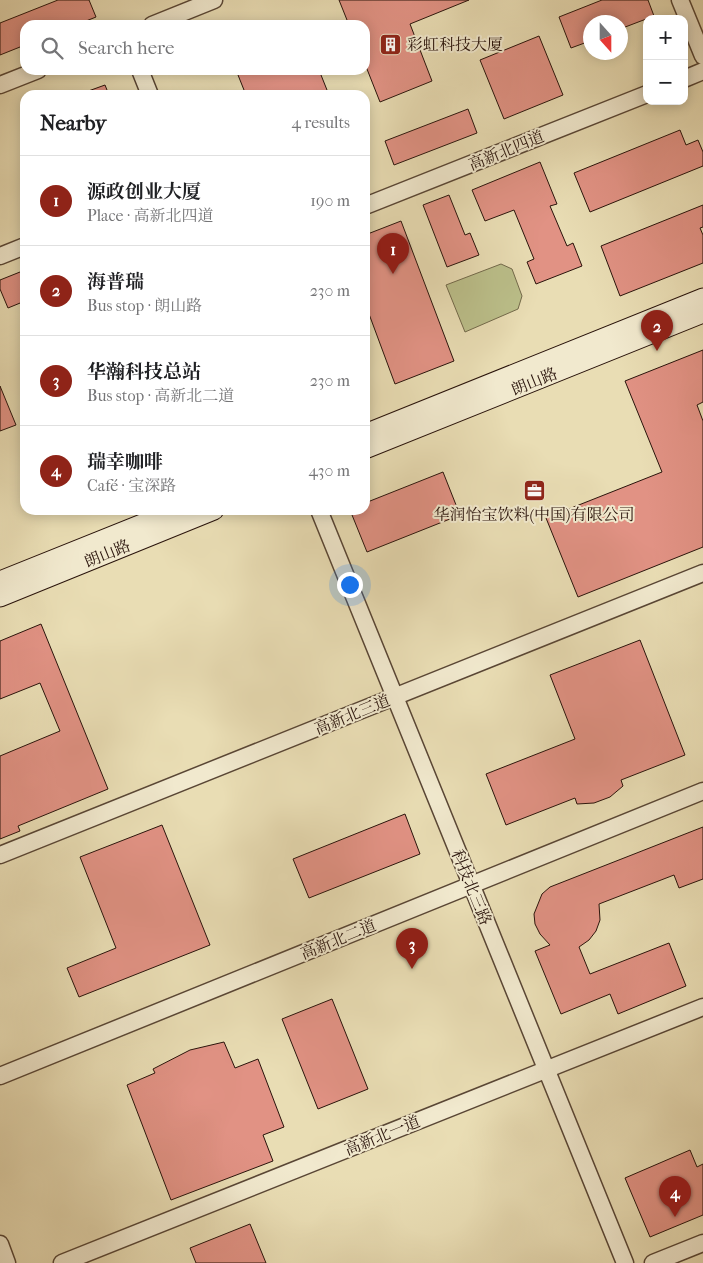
<!DOCTYPE html>
<meta charset="utf-8">
<style>
body{margin:0;font-family:"IM FELL French Canon","Noto Serif SC",serif;background:#f6f6f6;color:#202124}
.controls{position:absolute;right:15px;top:15px;display:grid;overflow:hidden;border-radius:10px;box-shadow:0 2px 12px #0003}
.controls button{width:45px;height:45px;display:grid;place-items:center;padding:0;border:0;border-bottom:1px solid #e0e0e0;background:#fff;color:#202124;font:25px sans-serif}
.compass{position:absolute;left:583px;top:15px;width:45px;height:45px;border-radius:50%;background:#fff;box-shadow:0 2px 12px #0003;rotate:159deg}
.you{position:absolute;left:349px;top:584px;width:18px;height:18px;margin:-12px;border:4px solid #fff;border-radius:50%;background:#1a73e8;box-shadow:0 0 0 8px #1a73e833}
.badge{display:grid;place-items:center;width:32px;height:32px;border-radius:50%;background:#8f2418;color:#fff;font-size:16px;font-weight:700}
.pin{position:absolute;translate:-50% -41px;filter:drop-shadow(0 1px 2px #0008)}
.pin::after{content:'';position:absolute;top:26px;width:18px;height:15px;background:inherit;clip-path:polygon(0 0,100% 0,50% 100%)}
.list{margin:0;padding:0;list-style:none}
h2{display:flex;justify-content:space-between;align-items:center;height:65px;margin:0;padding:0 20px;font-size:21px}
h2 small{font-size:16px;font-weight:400;color:#757577}
.list li{display:grid;grid-template-columns:32px 1fr auto;gap:15px;align-items:center;box-sizing:border-box;height:90px;padding:0 20px;border-top:1px solid #e0e0e0}
.list b{display:block;font-size:19px;white-space:nowrap}
.list p{margin:0;font-size:16px;white-space:nowrap;color:#757577}
.list em{font-size:16px;font-style:normal;color:#757577}
.icon{flex:none;width:28px;height:28px;fill:none;stroke:currentColor;stroke-width:2;stroke-linecap:round;stroke-linejoin:round}
.map{position:relative;flex:none;width:703px;height:1263px;overflow:hidden}
.search{position:absolute;background:#fff;box-shadow:0 2px 12px #0003;left:20px;top:20px;width:350px;height:55px;display:flex;align-items:center;gap:12px;box-sizing:border-box;padding:0 18px;border-radius:15px;color:#757577;font-size:19px}
.panel{position:absolute;background:#fff;box-shadow:0 2px 12px #0003;left:20px;top:90px;width:350px;height:425px;border-radius:15px}
.map>svg:first-child{display:block}
.green{fill:#bbbf8a;stroke:#72694a}
.building{fill:#e19284;stroke:#29130b}
.lines{fill:none;stroke-linecap:round;stroke-linejoin:round}
.tertiary-casing{stroke:#594635;stroke-width:19}
.secondary-casing{stroke:#29130b;stroke-width:21}
.tertiary{stroke:#f1e9ce;stroke-width:16}
.secondary{stroke:#f1e9ce;stroke-width:19}
.labels{text-anchor:middle;stroke-width:4;stroke-linejoin:round;paint-order:stroke}
.poi-label{font-size:16px;fill:#29130b;stroke:#f1e9ce;text-anchor:start}
.street-label{font-size:16px;fill:#29130b;stroke:#f1e9ce}
</style>
<div class="map">
<svg width="703" height="1263" viewBox="0 0 703 1263">
<rect width="100%" height="100%" fill="#e9ddb4"/>
<filter id="stains"><feTurbulence type="fractalNoise" baseFrequency=".004" numOctaves="4"/><feColorMatrix values="0 0 0 0 .2 0 0 0 0 .09 0 0 0 0 .02 0 0 0 .5 -.17"/></filter>
<radialGradient id="worn" r=".72"><stop offset=".6" stop-color="#630" stop-opacity="0"/><stop offset="1" stop-color="#630" stop-opacity=".3"/></radialGradient>
<path class="green" d="M501,264L512,269L522,296L518,309L465,332L446,285Z"/>
<g class="building">
<path d="M58,0H89L96,17L76,25H25V45L0,55V23Z"/>
<path d="M339,0H469L410,24L432,81L380,102L365,64V25H349Z"/>
<path d="M602,0H648L654,16L620,29V22H590V41L571,48L559,17Z"/>
<path d="M539,36L563,95L504,119L480,60Z"/>
<path d="M236,70H319L329,95H246Z"/>
<path d="M105,85L109,95H80V94Z"/>
<path d="M468,109L477,133L394,165L385,141Z"/>
<path d="M680,130L686,145L698,140L703,152V166L590,212L574,173Z"/>
<path d="M540,162L557,204L550,206L567,246L573,243L582,266L536,284L527,262L534,259L514,210L485,221L472,190Z"/>
<path d="M449,195L465,235L470,233L479,255L447,267L423,205Z"/>
<path d="M703,205V227L700,228L703,235V263L620,296L601,246Z"/>
<path d="M401,221L454,361L395,384L369,314L365,315V235Z"/>
<path d="M25,270V301L8,308L0,289V280Z"/>
<path d="M703,350V402L697,405L703,421V547L578,597L546,518L662,472L625,381Z"/>
<path d="M0,386L16,425L0,431Z"/>
<path d="M443,472L460,515L367,552L350,510H365V503Z"/>
<path d="M41,624L108,789L18,826L20,831L0,839V756L60,731L40,683L0,699V641Z"/>
<path d="M640,640L685,755L621,780L623,786L610,797L594,803L577,804L575,798L506,825L486,774L575,739L550,675Z"/>
<path d="M405,814L420,854L309,898L293,859Z"/>
<path d="M162,825L210,945L79,997L67,968L116,948L80,857Z"/>
<path d="M703,827V879L679,888L674,875L599,904L600,920L596,931L589,940L579,947L590,974L669,943L686,986L618,1014L610,994L561,1014L535,951L550,945L540,934L535,924L534,914L542,894L550,887Z"/>
<path d="M332,999L368,1089L318,1109L282,1019Z"/>
<path d="M224,1042L235,1068L258,1059L284,1127L263,1135L273,1161L171,1200L127,1085L155,1073L153,1069L190,1050Z"/>
<path d="M690,1150L697,1167L703,1164V1215L650,1237L625,1178Z"/>
<path d="M250,1224L266,1263H196L190,1248Z"/>
</g>
<g class="lines">
<defs>
<g id="tertiary">
<path d="M680,0L703,56"/>
<path d="M152,25L214,0"/>
<path d="M140,70L150,95"/>
<path d="M684,79L703,71"/>
<path d="M0,85L38,70"/>
<path d="M365,206L647,94"/>
<path d="M0,256L25,246"/>
<path d="M319,510L625,1263"/>
<path d="M0,855L703,573"/>
<path d="M0,1076L703,791"/>
<path d="M0,1244L7,1263"/>
<path d="M62,1263L703,1007"/>
<path d="M653,1263L703,1243"/>
</g>
<g id="secondary">
<path d="M365,434L703,298"/>
<path d="M365,449L703,313"/>
<path d="M0,581L177,510"/>
<path d="M0,597L214,510"/>
</g>
</defs>
<use href="#tertiary" class="tertiary-casing"/>
<use href="#secondary" class="secondary-casing"/>
<use href="#tertiary" class="tertiary"/>
<use href="#secondary" class="secondary"/>
</g>
<defs>
<symbol id="building-square" viewBox="-11 -11 22 22"><rect x="-9" y="-9" width="18" height="18" rx="4" fill="#8f2418" stroke="#f1e9ce"/><path d="M-4-6H4V6H1V3H-1V6H-4ZM-2.5-4.3h1.7v1.8h-1.7ZM.8-4.3h1.7v1.8H.8ZM-2.5-1h1.7V.8h-1.7ZM.8-1h1.7V.8H.8Z" fill="#fff"/></symbol>
<symbol id="office-square" viewBox="-11 -11 22 22"><rect x="-9" y="-9" width="18" height="18" rx="4" fill="#8f2418" stroke="#f1e9ce"/><path d="M-6-3h4V-5.5h4V-3h4V5H-6ZM-1-4.5V-3h2v-1.5ZM-6 0V1H6V0Z" fill="#fff"/></symbol>
</defs>
<g fill-rule="evenodd">
<use href="#building-square" x="378" y="32" width="25" height="25"/>
<use href="#office-square" x="522" y="478" width="25" height="25"/>
</g>
<g class="labels">
<g class="poi-label">
<text x="407" y="50">彩虹科技大厦</text>
<text x="534" y="520" text-anchor="middle">华润怡宝饮料(中国)有限公司</text>
</g>
<g class="street-label">
<text transform="translate(506 150) rotate(-22)" y="6">高新北四道</text>
<text transform="translate(534 381) rotate(-22)" y="6">朗山路</text>
<text transform="translate(107 553) rotate(-22)" y="6">朗山路</text>
<text transform="translate(352 714) rotate(-22)" y="6">高新北三道</text>
<text transform="translate(472 887) rotate(68)" y="6">科技北三路</text>
<text transform="translate(338 939) rotate(-22)" y="6">高新北二道</text>
<text transform="translate(382 1135) rotate(-22)" y="6">高新北一道</text>
</g>
</g>
<rect width="100%" height="100%" filter="url(#stains)"/>
<rect width="100%" height="100%" fill="url(#worn)"/>
</svg>
<div class="controls">
<button>+</button>
<button>−</button>
</div>
<svg class="compass" viewBox="-18 -18 36 36"><path d="M0-13l5 13h-10z" fill="#e53935"/><path d="M0 13l5-13h-10z" fill="#757577"/></svg>
<div class="you"></div>
<div class="pin badge" style="left:393px;top:274px">1</div>
<div class="pin badge" style="left:657px;top:351px">2</div>
<div class="pin badge" style="left:412px;top:969px">3</div>
<div class="pin badge" style="left:675px;top:1217px">4</div>
<div class="search"><svg class="icon" aria-label="search" viewBox="0 0 24 24"><circle cx="10" cy="10" r="6"/><path d="M15 15l6 6"/></svg>Search here</div>
<section class="panel">
<h2>Nearby<small>4 results</small></h2>
<ul class="list">
<li><span class="badge">1</span><div><b>源政创业大厦</b><p>Place · 高新北四道</p></div><em>190 m</em></li>
<li><span class="badge">2</span><div><b>海普瑞</b><p>Bus stop · 朗山路</p></div><em>230 m</em></li>
<li><span class="badge">3</span><div><b>华瀚科技总站</b><p>Bus stop · 高新北二道</p></div><em>230 m</em></li>
<li><span class="badge">4</span><div><b>瑞幸咖啡</b><p>Café · 宝深路</p></div><em>430 m</em></li>
</ul>
</section>
</div>
